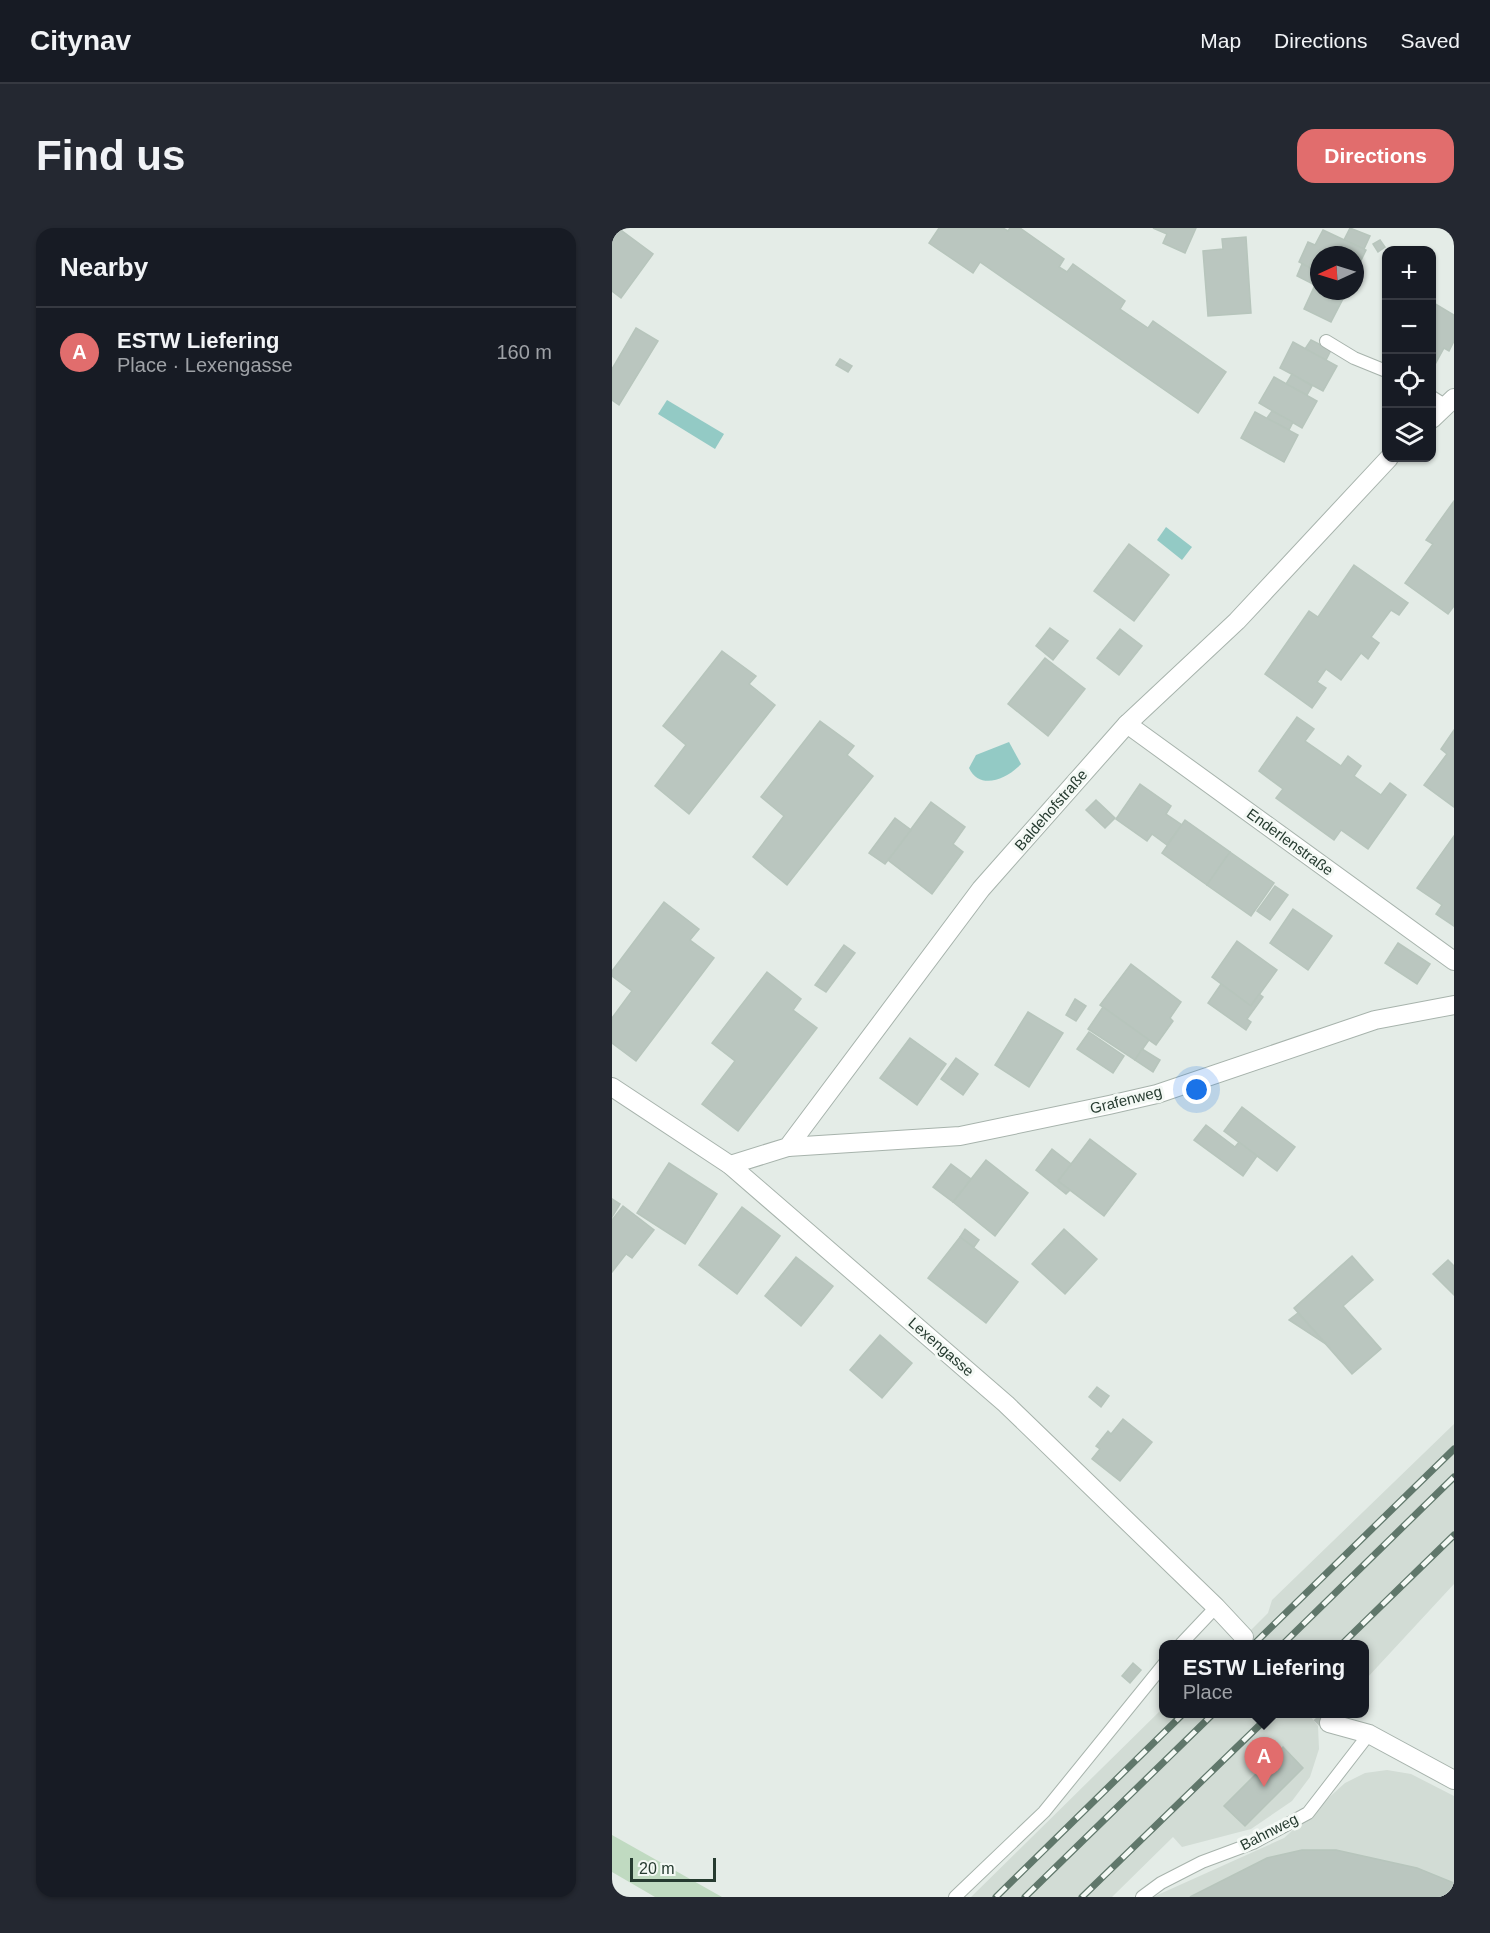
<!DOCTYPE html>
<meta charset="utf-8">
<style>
body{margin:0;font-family:Helvetica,sans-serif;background:#242831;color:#f1f3f6}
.controls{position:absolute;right:18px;top:18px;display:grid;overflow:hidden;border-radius:12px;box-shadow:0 2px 4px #0004}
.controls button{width:54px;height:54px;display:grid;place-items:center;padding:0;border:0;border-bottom:2px solid #363941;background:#171b24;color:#f1f3f6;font:30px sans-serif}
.compass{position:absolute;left:698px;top:18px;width:54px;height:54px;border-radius:50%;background:#171b24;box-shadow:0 2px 4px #0004;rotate:266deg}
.scale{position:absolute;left:18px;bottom:15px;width:86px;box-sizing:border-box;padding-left:6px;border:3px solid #263b30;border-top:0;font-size:16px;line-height:21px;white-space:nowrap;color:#263b30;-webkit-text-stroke:4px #f4f9f5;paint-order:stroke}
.you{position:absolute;left:585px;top:862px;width:21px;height:21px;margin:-15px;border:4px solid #fff;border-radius:50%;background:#1a73e8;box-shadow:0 0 0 9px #1a73e833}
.badge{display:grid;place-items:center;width:39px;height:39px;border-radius:50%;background:#e16d6d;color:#fff;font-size:20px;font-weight:700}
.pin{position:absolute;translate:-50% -50px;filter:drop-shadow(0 2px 3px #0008)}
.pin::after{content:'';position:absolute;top:32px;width:21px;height:18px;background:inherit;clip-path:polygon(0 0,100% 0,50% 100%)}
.popup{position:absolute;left:547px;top:1412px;width:210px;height:78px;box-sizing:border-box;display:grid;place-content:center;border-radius:12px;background:#171b24;filter:drop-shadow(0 2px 4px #0005);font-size:20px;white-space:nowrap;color:#9ea1a6}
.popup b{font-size:22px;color:#f1f3f6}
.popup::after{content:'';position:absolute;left:50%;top:100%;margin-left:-12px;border:12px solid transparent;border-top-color:#171b24}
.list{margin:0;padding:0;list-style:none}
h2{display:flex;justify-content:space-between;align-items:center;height:78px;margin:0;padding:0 24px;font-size:26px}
h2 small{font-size:20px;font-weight:400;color:#9ea1a6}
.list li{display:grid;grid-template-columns:39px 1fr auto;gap:18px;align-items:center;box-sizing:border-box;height:90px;padding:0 24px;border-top:2px solid #363941}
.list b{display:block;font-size:22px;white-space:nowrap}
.list p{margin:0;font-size:20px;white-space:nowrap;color:#9ea1a6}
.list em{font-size:20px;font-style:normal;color:#9ea1a6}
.icon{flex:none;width:33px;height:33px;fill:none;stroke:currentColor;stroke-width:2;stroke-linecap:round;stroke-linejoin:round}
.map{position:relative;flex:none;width:842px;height:1669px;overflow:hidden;border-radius:18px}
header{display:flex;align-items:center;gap:36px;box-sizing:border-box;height:84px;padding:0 30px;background:#171b24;border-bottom:2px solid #363941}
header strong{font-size:28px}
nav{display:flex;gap:33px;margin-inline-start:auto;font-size:21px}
.intro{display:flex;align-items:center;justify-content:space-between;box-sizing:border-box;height:144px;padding:0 36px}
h1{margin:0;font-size:42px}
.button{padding:15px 27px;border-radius:18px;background:#e16d6d;color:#fff;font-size:21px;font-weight:700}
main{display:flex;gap:36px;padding:0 36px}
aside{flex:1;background:#171b24;border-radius:18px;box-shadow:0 2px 4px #0004}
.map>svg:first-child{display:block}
.built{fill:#d2dcd5}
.green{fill:#c0dac1}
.water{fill:#93cac5}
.building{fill:#bac6bf;stroke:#b7c5bc;stroke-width:1.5}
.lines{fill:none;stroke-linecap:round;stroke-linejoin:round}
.minor-tunnel{stroke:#bec9c2;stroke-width:18;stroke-dasharray:18 9;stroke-linecap:butt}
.service-casing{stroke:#a7b3ac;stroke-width:14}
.minor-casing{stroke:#a7b3ac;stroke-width:20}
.service{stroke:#fff;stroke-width:12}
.minor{stroke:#fff;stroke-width:18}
.rail-casing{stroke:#60776b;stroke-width:7}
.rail{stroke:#f4f9f5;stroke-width:4.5;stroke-dasharray:14;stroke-linecap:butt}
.labels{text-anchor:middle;stroke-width:6;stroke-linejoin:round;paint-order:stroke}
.street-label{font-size:15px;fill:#263b30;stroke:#f4f9f5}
</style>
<header>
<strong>Citynav</strong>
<nav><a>Map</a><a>Directions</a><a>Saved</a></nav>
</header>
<div class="intro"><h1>Find us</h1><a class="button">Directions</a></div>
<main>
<aside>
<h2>Nearby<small></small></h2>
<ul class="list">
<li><span class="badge">A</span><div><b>ESTW Liefering</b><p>Place · Lexengasse</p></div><em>160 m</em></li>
</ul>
</aside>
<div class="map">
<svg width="842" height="1669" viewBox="0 0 842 1669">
<rect width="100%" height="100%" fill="#e4ece7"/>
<g class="built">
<path d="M842,1196V1356L755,1450H753L752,1416H625L656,1385L660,1372Z"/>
<path d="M551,1480L552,1486H700L698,1488L706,1498L707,1521L698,1549L680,1573L639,1601L570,1619L561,1609L500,1669H359Z"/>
<path d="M775,1542L799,1546L842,1568V1669H541L672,1610L733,1555L753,1545Z"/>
</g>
<path class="green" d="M0,1607L110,1669H43L0,1644Z"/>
<g class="water">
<path d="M55,172L112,206L103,221L46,186Z"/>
<path d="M554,299L580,319L570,332L545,312Z"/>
<path d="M397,514L409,536C395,551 368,563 357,540L364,527Z"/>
</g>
<g class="building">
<path d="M0,0H6L41,26L9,70L0,63Z"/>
<path d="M327,0H391L396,3L398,0H408L452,31L447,39L455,44L461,36L513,73L508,81L536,100L541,93L614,144L586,185L368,34L361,45L317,15Z"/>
<path d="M541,0H584L573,25L551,15L555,6Z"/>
<path d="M738,0L758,8L752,21L732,12Z"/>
<path d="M711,2L754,22L743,45V27H707V44L687,34L696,14L703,17Z"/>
<path d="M634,9L639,85L596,88L591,23L611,21L610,11Z"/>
<path d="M768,12L773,19L766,24L761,16Z"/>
<path d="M690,36L707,44V63H735L719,94L692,81L703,57L685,48Z"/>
<path d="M820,74L842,87V113L837,123L832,120L820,142Z"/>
<path d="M24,100L46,113L7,177L0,172V141Z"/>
<path d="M699,112L719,122L714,132L693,121Z"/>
<path d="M681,114L725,138L711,163L668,140Z"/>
<path d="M228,131L240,138L236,144L224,137Z"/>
<path d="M680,146L700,158L695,167L674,156Z"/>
<path d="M662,149L705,173L690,200L647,175Z"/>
<path d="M660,183L681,194L677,202L655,190Z"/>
<path d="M643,184L686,207L672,234L629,210Z"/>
<path d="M842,273V378L836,386L793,355L821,316L814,312Z"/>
<path d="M517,316L557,347L522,393L482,363Z"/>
<path d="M742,337L796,375L787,387L779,382L759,409L767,415L756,431L749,425L729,452L714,441L705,454L714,460L700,480L653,446L697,383L706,389Z"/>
<path d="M438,400L456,413L441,432L424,418Z"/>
<path d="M508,401L530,418L507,447L485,430Z"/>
<path d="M110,423L144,448L137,456L163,477L77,586L43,558L74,517L51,498Z"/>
<path d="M433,430L473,461L436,508L396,476Z"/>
<path d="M685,489L702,501L693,513L729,538L736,528L749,538L742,548L769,567L778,555L794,567L756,621L729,602L722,612L664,570L671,561L647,543Z"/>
<path d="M208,493L242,518L235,527L261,548L175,657L141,629L172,588L149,569Z"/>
<path d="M842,502V579L812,557L835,526L829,521Z"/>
<path d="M528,556L559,578L554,586L570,597L555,617L540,606L535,613L504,591Z"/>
<path d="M484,572L503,590L493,600L474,582Z"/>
<path d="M319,574L353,599L341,616L351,624L320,666L276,632Z"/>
<path d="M283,590L299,602L273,636L257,625Z"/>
<path d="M573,592L618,624L595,657L550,625Z"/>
<path d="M842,608V698L824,686L830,677L805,660Z"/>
<path d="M618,624L662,655L639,688L595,657Z"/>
<path d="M663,658L676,667L658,692L645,683Z"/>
<path d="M52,674L87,701L78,712L102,730L24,833L0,815V790L20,763L0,748V743Z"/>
<path d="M681,681L720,708L696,742L658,715Z"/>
<path d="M625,713L665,742L639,778L600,749Z"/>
<path d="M786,715L818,736L805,756L773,735Z"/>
<path d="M232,717L243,725L214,764L203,757Z"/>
<path d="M519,736L569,774L558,790L561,793L544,817L488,777Z"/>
<path d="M155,744L189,771L181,782L205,800L126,903L90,876L123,833L100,815Z"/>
<path d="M609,756L639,778L647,766L651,769L635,791L639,794L634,802L596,775Z"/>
<path d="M463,771L474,778L464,793L454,787Z"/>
<path d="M491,779L537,812L523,832L476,801Z"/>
<path d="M416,784L451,805L417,859L383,837Z"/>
<path d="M477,804L512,828L501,845L465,821Z"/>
<path d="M298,810L334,836L305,877L268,850Z"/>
<path d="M530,821L548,832L541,844L523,832Z"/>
<path d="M344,830L366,846L351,867L329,851Z"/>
<path d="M630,879L683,919L665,943L612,903Z"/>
<path d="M594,897L623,919L627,914L645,928L631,948L582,912Z"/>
<path d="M478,911L524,946L492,988L446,953Z"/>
<path d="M440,921L459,936L446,953L458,962L454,966L424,942Z"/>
<path d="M374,932L416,965L383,1008L341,974Z"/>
<path d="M57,935L105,966L73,1016L25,985Z"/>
<path d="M339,936L359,951L341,974L321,959Z"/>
<path d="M0,971L8,976L0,989Z"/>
<path d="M11,978L42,1002L20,1030L14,1026L0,1044V992Z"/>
<path d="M130,979L168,1008L125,1066L87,1037Z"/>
<path d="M353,1001L367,1012L362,1019L348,1009Z"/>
<path d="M452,1001L485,1031L453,1066L420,1036Z"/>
<path d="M348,1009L406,1054L374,1095L316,1050Z"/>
<path d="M740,1028L761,1052L731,1078L769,1121L740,1146L682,1080Z"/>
<path d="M184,1029L221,1058L189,1098L153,1068Z"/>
<path d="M836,1032L842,1038V1067L821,1046Z"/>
<path d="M686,1085L714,1116L677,1092Z"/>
<path d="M268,1107L300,1135L270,1170L238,1142Z"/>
<path d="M485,1159L497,1168L489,1179L477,1169Z"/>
<path d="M511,1191L540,1214L508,1253L480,1231L488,1221L484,1218L496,1203L499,1206Z"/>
<path d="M521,1435L529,1442L518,1455L510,1448Z"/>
<path d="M671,1519L691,1540L633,1598L612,1578Z"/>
<path d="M690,1622H724L805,1640L842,1655V1669H578L655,1630Z"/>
</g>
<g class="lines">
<path class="minor-tunnel" d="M708,1486L717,1495"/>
<defs>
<g id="service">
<path d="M714,113L742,130L774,143"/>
<path d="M820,169L834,178"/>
<path d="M569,1416L604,1379"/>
<path d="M343,1669L432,1584L552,1436"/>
<path d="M530,1669L549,1655L590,1634L641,1615L696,1585L757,1506"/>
</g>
<g id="minor">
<path d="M820,191L842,170"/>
<path d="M515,496L842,733"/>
<path d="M0,859L118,937L394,1176L604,1379L632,1409"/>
<path d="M176,919L348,908L497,877L545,866L763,792L842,777"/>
<path d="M118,937L176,919L369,661L515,496L625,393L777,230"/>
<path d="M717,1495L757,1506L842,1552"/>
</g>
</defs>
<use href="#service" class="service-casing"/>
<use href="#minor" class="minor-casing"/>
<use href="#service" class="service"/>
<use href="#minor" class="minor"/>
<defs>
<g id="rail">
<path d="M642,1416L842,1221"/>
<path d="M671,1416L842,1249"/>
<path d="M730,1416L842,1307"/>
<path d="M384,1669L571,1486"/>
<path d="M413,1669L601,1486"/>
<path d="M470,1669L659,1486"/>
</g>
</defs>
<use href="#rail" class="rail-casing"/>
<use href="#rail" class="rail"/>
</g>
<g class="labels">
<g class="street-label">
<text transform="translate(439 582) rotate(-49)" y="5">Baldehofstraße</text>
<text transform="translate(678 614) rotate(36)" y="5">Enderlenstraße</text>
<text transform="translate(514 872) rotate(-14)" y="5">Grafenweg</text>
<text transform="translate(329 1119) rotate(41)" y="5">Lexengasse</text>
<text transform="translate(657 1604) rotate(-27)" y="5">Bahnweg</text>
</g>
</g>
</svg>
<div class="controls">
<button>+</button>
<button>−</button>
<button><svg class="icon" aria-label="locate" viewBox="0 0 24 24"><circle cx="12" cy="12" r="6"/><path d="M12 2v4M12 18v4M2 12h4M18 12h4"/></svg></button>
<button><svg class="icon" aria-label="layers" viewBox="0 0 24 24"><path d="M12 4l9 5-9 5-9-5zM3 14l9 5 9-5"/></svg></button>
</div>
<svg class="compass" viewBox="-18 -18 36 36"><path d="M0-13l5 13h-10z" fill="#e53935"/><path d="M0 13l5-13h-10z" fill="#9ea1a6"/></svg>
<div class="scale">20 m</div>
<div class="you"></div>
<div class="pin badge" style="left:652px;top:1559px">A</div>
<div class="popup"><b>ESTW Liefering</b>Place</div>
</div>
</main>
